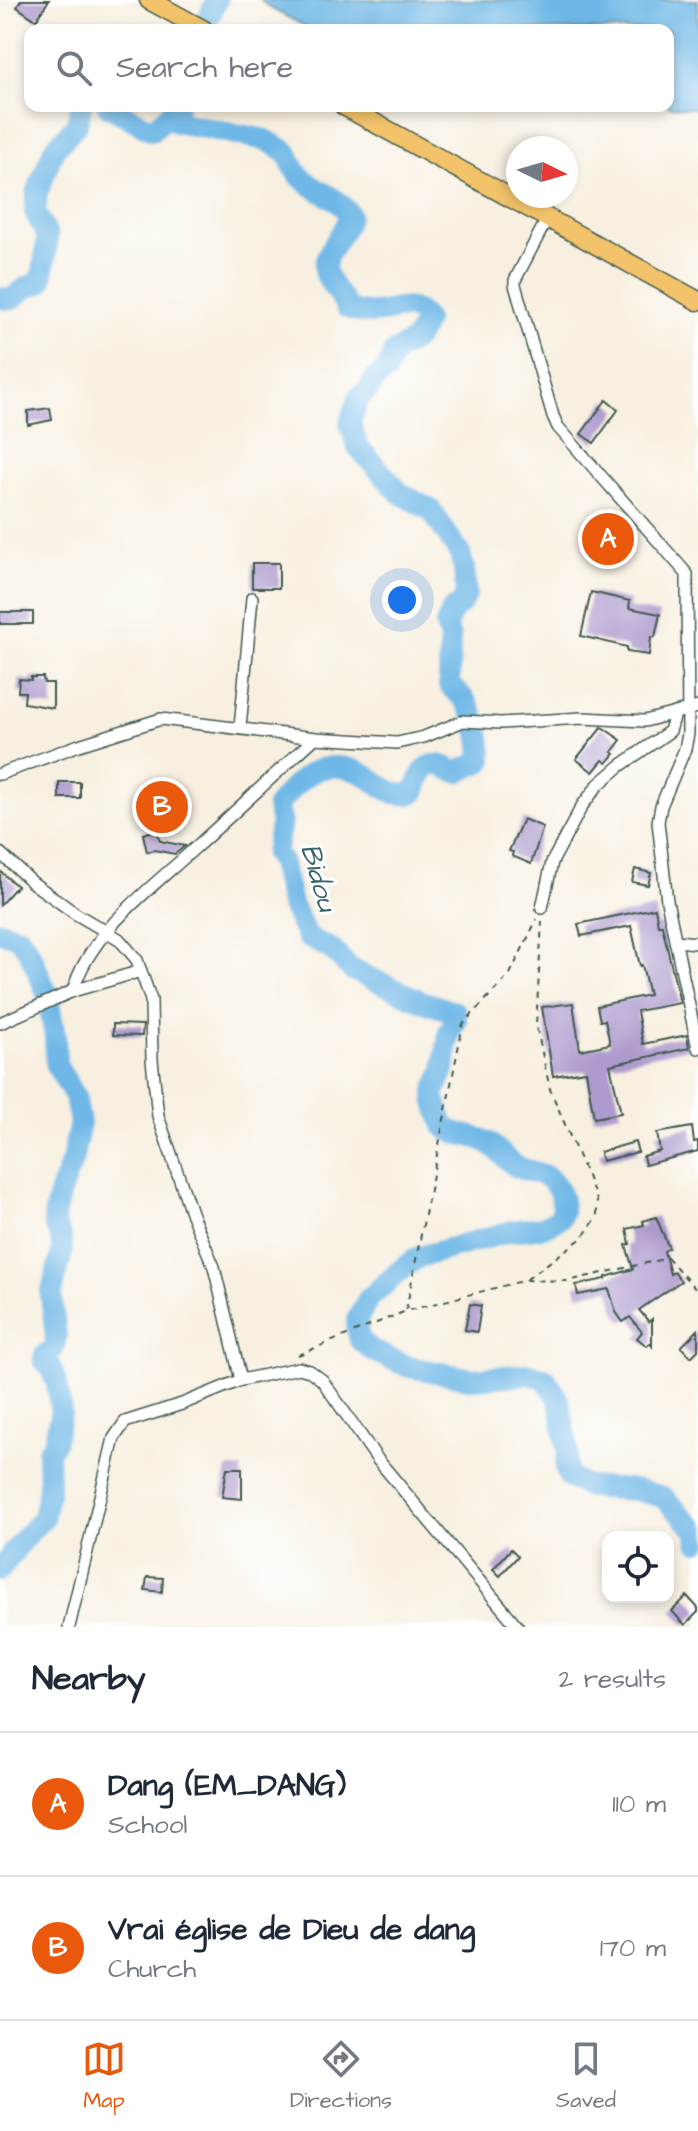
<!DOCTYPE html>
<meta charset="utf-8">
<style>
body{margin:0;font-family:"Architects Daughter",sans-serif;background:#f2f2f3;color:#1f2937}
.controls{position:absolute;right:24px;bottom:24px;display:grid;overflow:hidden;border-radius:16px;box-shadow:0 4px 12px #0003}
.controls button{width:72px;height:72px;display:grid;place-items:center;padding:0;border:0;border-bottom:2px solid #e0e1e3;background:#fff;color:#1f2937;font:40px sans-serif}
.compass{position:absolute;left:506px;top:136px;width:72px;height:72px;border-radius:50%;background:#fff;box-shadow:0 4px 12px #0003;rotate:95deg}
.you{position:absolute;left:402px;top:600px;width:28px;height:28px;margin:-20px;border:6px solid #fff;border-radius:50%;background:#1a73e8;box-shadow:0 0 0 12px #1a73e833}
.badge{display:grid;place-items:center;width:52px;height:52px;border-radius:50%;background:#ea580c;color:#fff;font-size:26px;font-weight:700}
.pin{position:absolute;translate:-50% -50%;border:4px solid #fff;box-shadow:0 2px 8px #0006}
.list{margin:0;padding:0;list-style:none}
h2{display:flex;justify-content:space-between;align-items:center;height:104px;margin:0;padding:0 32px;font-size:34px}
h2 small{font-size:26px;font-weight:400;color:#747a83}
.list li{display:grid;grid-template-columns:52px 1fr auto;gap:24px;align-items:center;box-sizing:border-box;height:144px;padding:0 32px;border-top:2px solid #e0e1e3}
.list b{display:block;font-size:30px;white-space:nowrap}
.list p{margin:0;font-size:26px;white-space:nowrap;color:#747a83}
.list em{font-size:26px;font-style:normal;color:#747a83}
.icon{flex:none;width:44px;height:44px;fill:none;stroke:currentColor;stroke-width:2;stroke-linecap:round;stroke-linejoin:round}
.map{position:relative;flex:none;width:698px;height:1627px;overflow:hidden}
.search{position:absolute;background:#fff;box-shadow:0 4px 12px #0003;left:24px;right:24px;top:24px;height:88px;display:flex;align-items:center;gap:20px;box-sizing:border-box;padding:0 28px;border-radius:16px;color:#747a83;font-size:30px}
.sheet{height:392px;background:#fff}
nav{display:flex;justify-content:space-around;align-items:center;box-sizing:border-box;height:112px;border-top:2px solid #e0e1e3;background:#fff;font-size:22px;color:#747a83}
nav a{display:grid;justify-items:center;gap:4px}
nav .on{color:#ea580c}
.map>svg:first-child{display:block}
.water{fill:#6eb7e6;stroke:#467a8d;stroke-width:2}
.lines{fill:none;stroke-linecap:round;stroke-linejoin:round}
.river{stroke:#6eb7e6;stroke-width:22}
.building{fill:#ae9bce}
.minor-casing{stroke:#3f584e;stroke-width:14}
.trunk-casing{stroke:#3f584e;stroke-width:21}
.path{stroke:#3f584e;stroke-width:2;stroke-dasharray:6 6;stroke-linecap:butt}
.minor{stroke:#fff;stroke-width:11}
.trunk{stroke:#f2c36a;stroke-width:18}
.labels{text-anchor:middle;stroke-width:6;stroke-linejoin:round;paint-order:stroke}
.water-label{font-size:28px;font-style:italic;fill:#376269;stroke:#fff}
</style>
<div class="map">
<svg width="698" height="1627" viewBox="0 0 698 1627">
<rect width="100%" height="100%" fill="#fff"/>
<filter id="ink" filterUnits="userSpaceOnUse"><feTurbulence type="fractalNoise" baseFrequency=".0125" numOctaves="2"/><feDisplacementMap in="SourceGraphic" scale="16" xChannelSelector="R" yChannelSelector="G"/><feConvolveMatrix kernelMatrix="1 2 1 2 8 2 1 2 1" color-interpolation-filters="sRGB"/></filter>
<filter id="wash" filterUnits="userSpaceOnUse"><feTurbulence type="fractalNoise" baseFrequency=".006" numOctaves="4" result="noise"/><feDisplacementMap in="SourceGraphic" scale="32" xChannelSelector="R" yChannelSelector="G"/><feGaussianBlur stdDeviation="1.8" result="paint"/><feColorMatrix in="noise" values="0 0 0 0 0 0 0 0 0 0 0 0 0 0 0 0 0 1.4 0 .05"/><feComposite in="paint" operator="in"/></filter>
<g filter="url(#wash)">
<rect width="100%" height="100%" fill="#f7efdf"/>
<path class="water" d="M261,0H698V109L668,106V30H312L270,8Z"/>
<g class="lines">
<g class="river">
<path d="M203,30L217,0"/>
<path d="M108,106L152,130L177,107"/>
<path d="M168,116L176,122L266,140L287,152C291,160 293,168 299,175C316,194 335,193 349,214C347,234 319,255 326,274C331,287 341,294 346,307C353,311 363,313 372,313C392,313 412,298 426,321L415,340L394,352L386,371L376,378L368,390L359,397L350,423L358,447L400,493L431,510L460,554L464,568L466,595L460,605L453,609L446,625L450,638L449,684C453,691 458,692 463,698C477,715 482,740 482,761L458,772C450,771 446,766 439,765C422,763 420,781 415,792C395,801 381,784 365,775C325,754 298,776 277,807L281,822L275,854L281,862L291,904L307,937L331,949L352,970L424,1002L455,1012L456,1021L449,1032L444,1070L435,1091V1099L444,1126C455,1136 472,1135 485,1141C498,1147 502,1157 514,1165C521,1170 529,1170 537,1173C557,1178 567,1200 560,1218L543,1227L512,1231L419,1257L404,1267L368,1299L357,1320V1328L360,1340L373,1351L409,1367L474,1379L529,1374L546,1379L559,1400L568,1450L566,1470L569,1477L588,1487L636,1490L663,1497L696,1530L698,1541"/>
<path d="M0,298L12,299L27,287L40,283L42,279L47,243V235L35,212L37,193L54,149L77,124L81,106"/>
<path d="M0,931L19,937L29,951L47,993L55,1036L56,1065L75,1096L80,1123L72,1161L60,1192L55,1212L54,1224L61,1237L62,1252L51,1295L56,1336L54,1348L45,1355L44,1360L50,1366L57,1384L61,1412L54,1443L48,1451L49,1489L43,1518L23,1539L0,1570"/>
</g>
</g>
<g id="blocks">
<g class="building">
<path d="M21,0H49L36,20L17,7Z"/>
<path d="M606,400L618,410L594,443L581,434Z"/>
<path d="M50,408L52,420L28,425V411Z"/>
<path d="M608,520L626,525L627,531L612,560L606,562L596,559L594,552L595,542L588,537L595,522L604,528Z"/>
<rect x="252" y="563" width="27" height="25"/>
<path d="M591,592L630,601L629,608L660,614L655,637H651L649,655L627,652V647L581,636Z"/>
<rect x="0" y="612" width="33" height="12"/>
<path d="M31,677H43L44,683H53V708L24,703L25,692H18L19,679L31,680Z"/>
<path d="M602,727L621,740L612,752L615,754L607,763L603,760L593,772L576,759Z"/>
<rect x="59" y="782" width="21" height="16"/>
<path d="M153,800L174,802L173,812L152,810Z"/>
<path d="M523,819L543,827L531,864L512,856L513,852L509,851Z"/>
<path d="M157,830L160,841L185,846L175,854L154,850L147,852L143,834Z"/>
<path d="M635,869L651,873L648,885L632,882Z"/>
<path d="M0,871L17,886L0,905Z"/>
<path d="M655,908L658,925H662L680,1003L637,1011L643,1044L687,1035L689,1048L610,1065L621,1113L594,1118L586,1071L553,1076L542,1007L573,1003L580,1050L610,1044L605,1020L600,1021L597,1006L649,995L642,965L640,966L631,926L581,936L578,924Z"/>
<path d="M113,1024L143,1025L142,1036L113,1035Z"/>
<path d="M692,1127L694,1142L698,1141V1151L645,1165L643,1156L660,1151L657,1133Z"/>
<path d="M635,1142L638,1152L602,1161L600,1152Z"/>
<path d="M656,1217L669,1248L664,1251L670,1274L674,1272L681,1281L639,1310L649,1322L652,1319V1346L650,1343L647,1346L637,1338L642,1332L630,1317L623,1322L616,1312L609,1289L578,1295L576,1285L606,1279V1277L633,1269L626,1245L630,1244L627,1229L644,1225L643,1221Z"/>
<path d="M470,1304L481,1306L477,1332L465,1330Z"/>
<path d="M698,1330V1350L691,1357L681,1347Z"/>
<path d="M227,1468H242V1499L222,1497Z"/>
<path d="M511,1549L518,1556L500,1576L493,1569Z"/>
<path d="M147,1577L163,1578L162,1592L145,1590Z"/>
<path d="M687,1596L698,1608V1612L685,1625L672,1611Z"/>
</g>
</g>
</g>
<g filter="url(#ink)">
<use href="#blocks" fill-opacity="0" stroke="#3f584e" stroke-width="2"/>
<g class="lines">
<defs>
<g id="minor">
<path d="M547,219L515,280V285L553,416L558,427L687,574L688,734L685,749L661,806L658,822L667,901L698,1048"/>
<path d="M240,728L252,598"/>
<path d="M0,774L79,745L161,719L315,738"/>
<path d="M0,853L33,883L76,914L119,939L137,960L151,1000L152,1060L158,1116L192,1215L214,1267L241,1380"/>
<path d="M542,908L552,862L582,806L598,785L620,766L670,731L675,714"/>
<path d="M675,941L698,943"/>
<path d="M73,991C90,931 152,888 196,847C236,811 275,774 315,738L397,743L424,737L463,721L501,723L582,718L645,721L698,707"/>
<path d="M0,1023L73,991L141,971"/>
<path d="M69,1627L114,1438L125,1422L182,1404L241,1380L299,1368L310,1371L322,1380L378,1460L518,1627"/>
</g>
<g id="trunk">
<path d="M149,0L204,30"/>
<path d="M344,106L698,301"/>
</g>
</defs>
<use href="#minor" class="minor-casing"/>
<use href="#trunk" class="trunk-casing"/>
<g class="path">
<path d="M527,1279L582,1238L597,1217V1200L550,1089L536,1025L542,921"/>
<path d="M406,1310L463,1024L510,974L537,919"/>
<path d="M298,1355L406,1311L526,1280L568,1281L668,1258L698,1292"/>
</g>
<use href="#minor" class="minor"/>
<use href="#trunk" class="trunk"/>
</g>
</g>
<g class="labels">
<g class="water-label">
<text transform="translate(320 877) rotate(74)" y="10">Bidou</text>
</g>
</g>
</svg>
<div class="controls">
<button><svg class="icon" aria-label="locate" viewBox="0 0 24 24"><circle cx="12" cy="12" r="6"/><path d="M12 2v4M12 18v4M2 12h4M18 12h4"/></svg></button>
</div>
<svg class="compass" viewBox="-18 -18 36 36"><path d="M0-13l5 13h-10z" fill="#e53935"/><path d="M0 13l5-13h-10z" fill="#747a83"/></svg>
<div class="you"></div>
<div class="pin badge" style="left:608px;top:539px">A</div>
<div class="pin badge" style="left:162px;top:807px">B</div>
<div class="search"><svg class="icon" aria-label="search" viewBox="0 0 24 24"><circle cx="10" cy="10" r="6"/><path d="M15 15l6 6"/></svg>Search here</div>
</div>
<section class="sheet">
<h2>Nearby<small>2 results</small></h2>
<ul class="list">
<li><span class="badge">A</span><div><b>Dang (EM_DANG)</b><p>School</p></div><em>110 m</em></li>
<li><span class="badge">B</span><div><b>Vrai église de Dieu de dang</b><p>Church</p></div><em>170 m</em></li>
</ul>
</section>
<nav>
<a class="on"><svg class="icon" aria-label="map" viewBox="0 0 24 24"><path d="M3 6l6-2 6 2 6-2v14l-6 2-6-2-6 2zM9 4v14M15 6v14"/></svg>Map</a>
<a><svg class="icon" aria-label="directions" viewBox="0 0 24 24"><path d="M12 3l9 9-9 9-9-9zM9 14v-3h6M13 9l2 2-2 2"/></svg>Directions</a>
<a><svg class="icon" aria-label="saved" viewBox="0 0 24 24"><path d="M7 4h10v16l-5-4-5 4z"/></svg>Saved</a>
</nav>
